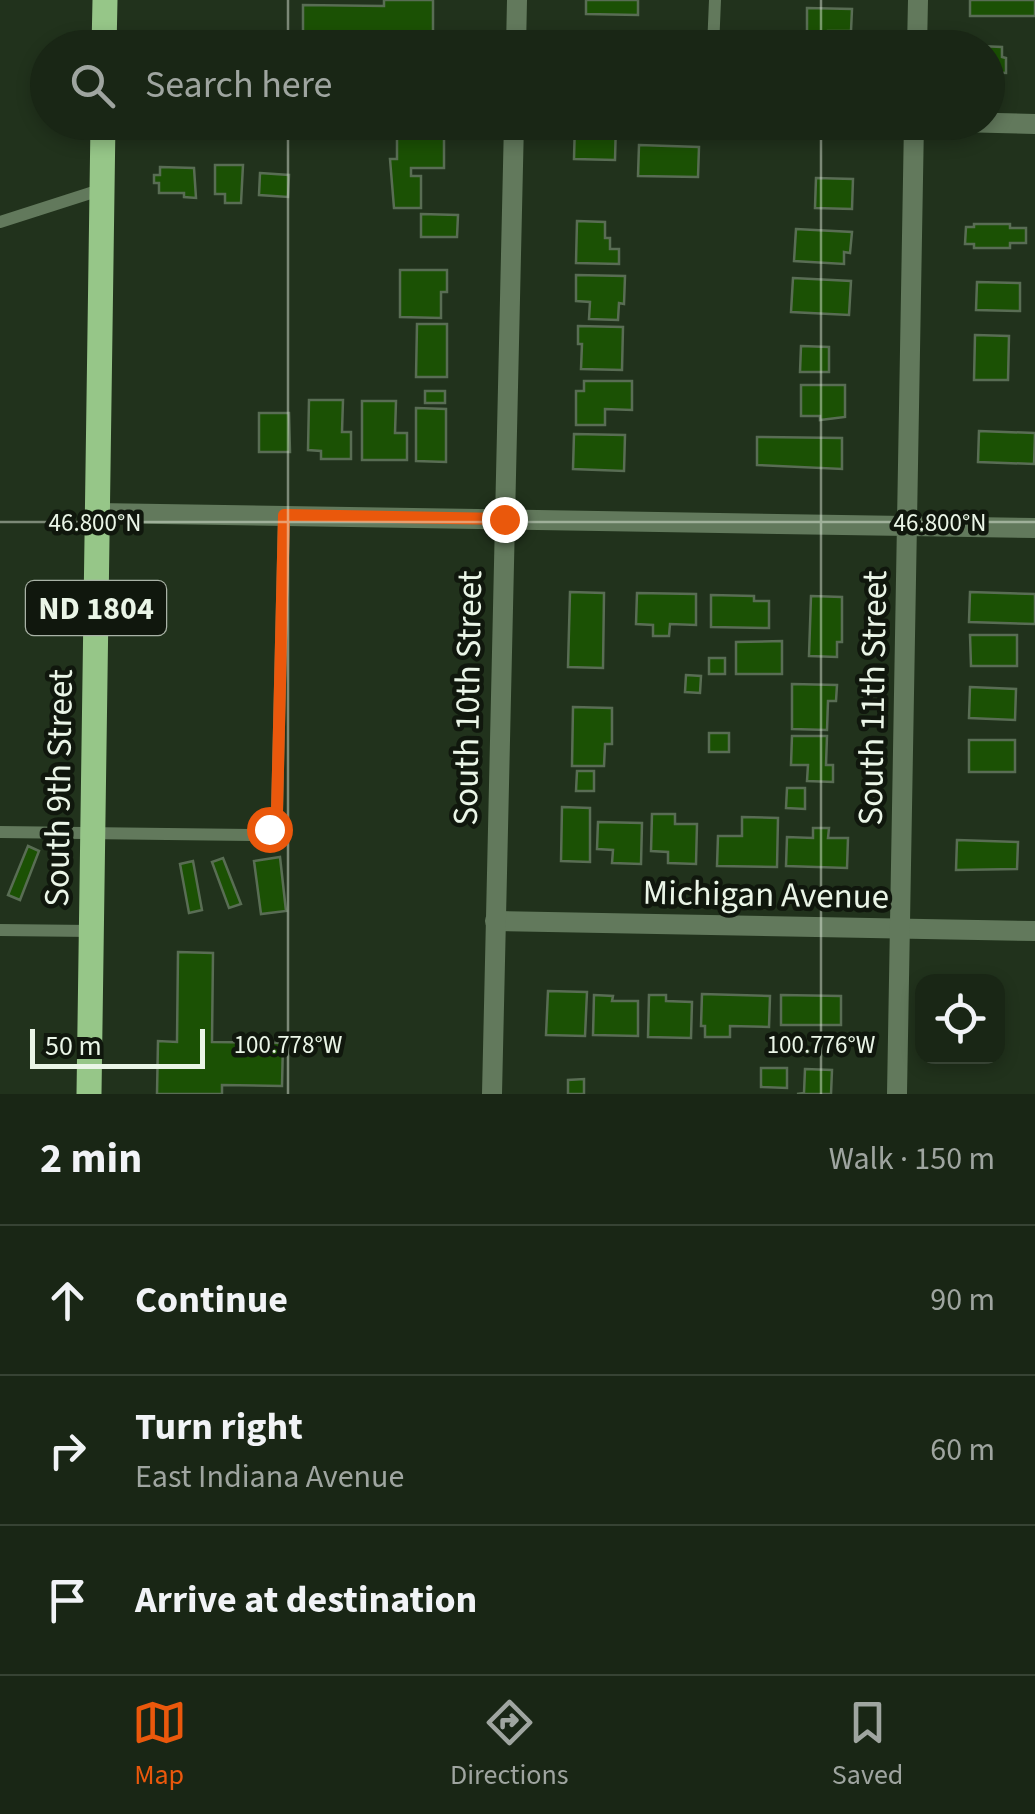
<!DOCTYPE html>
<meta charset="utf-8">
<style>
body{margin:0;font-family:"Source Sans 3",sans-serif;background:#222e1e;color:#f1f3f6}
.controls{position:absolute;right:30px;bottom:30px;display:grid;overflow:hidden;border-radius:20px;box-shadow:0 5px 15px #0003}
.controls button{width:90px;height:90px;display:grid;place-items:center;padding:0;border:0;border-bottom:2px solid #374334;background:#192615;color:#f1f3f6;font:50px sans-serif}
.scale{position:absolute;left:30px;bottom:25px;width:175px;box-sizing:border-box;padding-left:10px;border:5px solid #eaf5e7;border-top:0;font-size:28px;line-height:35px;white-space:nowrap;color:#eaf5e7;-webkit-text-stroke:8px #10170d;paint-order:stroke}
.stop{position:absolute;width:30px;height:30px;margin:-22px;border:8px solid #ea580c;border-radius:50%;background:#fff}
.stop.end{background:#ea580c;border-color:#fff;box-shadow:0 2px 10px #0008}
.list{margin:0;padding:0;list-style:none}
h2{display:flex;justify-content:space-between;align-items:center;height:130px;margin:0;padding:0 40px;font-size:42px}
h2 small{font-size:32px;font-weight:400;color:#9fa5a0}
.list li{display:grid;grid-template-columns:65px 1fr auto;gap:30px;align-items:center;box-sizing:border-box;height:150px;padding:0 40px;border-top:2px solid #374334}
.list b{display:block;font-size:38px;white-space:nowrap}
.list p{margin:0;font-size:32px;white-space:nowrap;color:#9fa5a0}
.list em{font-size:32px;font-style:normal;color:#9fa5a0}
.icon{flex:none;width:55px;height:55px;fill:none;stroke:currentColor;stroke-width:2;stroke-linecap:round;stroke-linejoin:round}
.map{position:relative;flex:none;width:1035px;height:1094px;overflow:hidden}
.search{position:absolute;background:#192615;box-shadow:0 5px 15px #0003;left:30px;right:30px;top:30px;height:110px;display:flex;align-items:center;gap:25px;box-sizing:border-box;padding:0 35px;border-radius:55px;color:#9fa5a0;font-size:38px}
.sheet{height:580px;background:#192615}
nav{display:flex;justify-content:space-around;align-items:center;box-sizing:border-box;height:140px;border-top:2px solid #374334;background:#192615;font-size:28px;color:#9fa5a0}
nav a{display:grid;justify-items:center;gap:5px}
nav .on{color:#ea580c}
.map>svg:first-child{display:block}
.building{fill:#1b5104;stroke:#596d54;stroke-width:2.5}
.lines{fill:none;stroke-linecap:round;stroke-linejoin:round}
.lane{stroke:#62795c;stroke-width:12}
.street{stroke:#62795c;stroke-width:20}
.primary{stroke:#96c688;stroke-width:25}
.route{stroke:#ea580c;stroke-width:12}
.ticks{fill:none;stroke:#eaf5e7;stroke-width:2.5;stroke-opacity:0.45}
.labels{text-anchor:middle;stroke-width:9;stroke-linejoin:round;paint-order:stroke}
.shield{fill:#10170d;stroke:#a9b2a6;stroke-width:2.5}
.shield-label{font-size:32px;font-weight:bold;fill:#eaf5e7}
.street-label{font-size:35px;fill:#eaf5e7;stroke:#10170d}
.ticks-label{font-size:25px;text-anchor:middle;fill:#eaf5e7;stroke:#10170d;stroke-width:9;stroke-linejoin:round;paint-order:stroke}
</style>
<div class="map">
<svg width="1035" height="1094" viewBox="0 0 1035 1094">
<rect width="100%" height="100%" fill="#21321c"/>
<g class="building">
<path d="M384,0H433V48H303V5L384,6Z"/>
<path d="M586,0H638V15L586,14Z"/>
<rect x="970" y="0" width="65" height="16"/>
<path d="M807,8L852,9L851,31H828V38L807,37Z"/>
<path d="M577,36L618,37L617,48H577Z"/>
<path d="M979,46L1002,47V57L1006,58V73L988,72V48Z"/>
<path d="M575,122H616L615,160L574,159Z"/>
<path d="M397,136L444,137V168H411V176H421V208H394L390,159H397Z"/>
<path d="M639,145L699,147L698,177L638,176Z"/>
<path d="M215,165H243L241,203H225V194H215Z"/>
<path d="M160,167L194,168L196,198L184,197V193H159V183H154V175H160Z"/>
<path d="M260,173L289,175L288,197L259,195Z"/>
<path d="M816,178L853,179L852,209L815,208Z"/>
<path d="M421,214L458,215L457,237H421Z"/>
<path d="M577,221L605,222V238H610V249H619V264L576,263Z"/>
<path d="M974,224H1010V228H1026V243H1010V248H974V244H965L966,227H974Z"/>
<path d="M796,229L852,232L850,253L844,252V264L794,261Z"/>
<path d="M400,270H447V292H441V318L400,317Z"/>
<path d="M576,275L625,276L624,304L619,303L618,320L589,319L590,302L576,301Z"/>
<path d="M793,278L851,281L849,315L791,312Z"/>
<path d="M977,282L1020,283V311L976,310Z"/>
<path d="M417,324H447V377H416Z"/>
<path d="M578,326L623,327L622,370L581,369L582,344H578Z"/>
<path d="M975,335L1009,336L1008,380H974Z"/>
<path d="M801,346L829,347V372H800Z"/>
<path d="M584,381H632V410L605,409V425H576V391H584Z"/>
<path d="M801,385H845V417L820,420V416H801Z"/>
<rect x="425" y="391" width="20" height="12"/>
<path d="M309,400H343L342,432H351V459H321V451L308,450Z"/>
<path d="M362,401H396L395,433H407V460H362Z"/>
<path d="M416,408L446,409V462L416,461Z"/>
<path d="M259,413H289L290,452H259Z"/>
<path d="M979,431L1035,433L1034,464L978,462Z"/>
<path d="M574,434L625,435L624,471L573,469Z"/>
<path d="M757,437L842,438V469L757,465Z"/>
<path d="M570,592L604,593L603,668L568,667Z"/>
<path d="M970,592L1035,594V624L969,622Z"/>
<path d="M637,593L696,594V625L670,624L669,636H653V625L636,624Z"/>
<path d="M711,595L754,596V601H769V628L711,627Z"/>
<path d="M811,596L842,597V642H837V657L809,656Z"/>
<path d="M970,635H1017V666H971Z"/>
<path d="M782,641V674H736V642Z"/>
<rect x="709" y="658" width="16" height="16"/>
<path d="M686,675L701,676L700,693L685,692Z"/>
<path d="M792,684L837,685L836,701H828L827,730L792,729Z"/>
<path d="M970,687L1016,689L1015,720L969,718Z"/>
<path d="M573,707L612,708V744H605L604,766H572Z"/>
<rect x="709" y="733" width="20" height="19"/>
<path d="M792,736H827L826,765H833V782L807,781L808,765H791Z"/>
<rect x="969" y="740" width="46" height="32"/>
<path d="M577,771H594V791H576Z"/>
<path d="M787,788H805V809L786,808Z"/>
<path d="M562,807L590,808V862L561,861Z"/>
<path d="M652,814H675V824H697L696,864L668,863V852L651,851Z"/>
<path d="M742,817L778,818L777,867L717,866L718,836H742Z"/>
<path d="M598,822L642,823L641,864L612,863L613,850L597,849Z"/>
<path d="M813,828H829L828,838H848L847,868L786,866L787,837L813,838Z"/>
<path d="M957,840L1018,842L1017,869L956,870Z"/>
<path d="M28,846L39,851L20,900L8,895Z"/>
<path d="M280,857L286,911L261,914L254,861Z"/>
<path d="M223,858L241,904L229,908L212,862Z"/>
<path d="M193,861L202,910L189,913L180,864Z"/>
<path d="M178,952L213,953L212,1042L283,1043L282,1086L222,1085V1094H157L158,1041L177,1042Z"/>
<path d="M548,991L587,992L585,1036L546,1035Z"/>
<path d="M702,994L770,996L769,1027L730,1026V1037H705V1026H701Z"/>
<path d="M594,995L613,996L612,1001H638V1036L593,1035Z"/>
<path d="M649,995H666V1001L692,1002L691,1038L648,1037Z"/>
<path d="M781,995L841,996V1025H781Z"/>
<path d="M761,1068H787V1088L761,1087Z"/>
<path d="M805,1069L832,1070L831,1094H797L804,1093Z"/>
<path d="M584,1079V1094H568V1080Z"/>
</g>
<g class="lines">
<g class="lane">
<path d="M713,48L715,0"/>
<path d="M0,222L103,189"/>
<path d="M0,832L251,835L269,829L277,812L284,515"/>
<path d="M0,930L91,931"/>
</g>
<g class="street">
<path d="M516,48L517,0"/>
<path d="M917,48L918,0"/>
<path d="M956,122L1035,124"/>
<path d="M97,513L1035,528"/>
<path d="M495,921L1035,931"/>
<path d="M492,1094L514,122"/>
<path d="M897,1094L914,122"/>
</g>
<g class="primary">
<path d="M104,48L105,0"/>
<path d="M89,1094L103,122"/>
</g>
</g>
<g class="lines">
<path class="route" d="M269,829L277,812L284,515L504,519"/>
</g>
<path class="ticks" d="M288,0V48M821,0V48M288,122V1094M821,122V1094M0,522H1035"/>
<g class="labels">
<rect class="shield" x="26" y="581" width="140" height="54" rx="8"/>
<g class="shield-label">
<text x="96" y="619">ND 1804</text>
</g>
<g class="street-label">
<text transform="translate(467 698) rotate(-89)" y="12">South 10th Street</text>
<text transform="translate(872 698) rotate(-89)" y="12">South 11th Street</text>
<text transform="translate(58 788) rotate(-89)" y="12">South 9th Street</text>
<text transform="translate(766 894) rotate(1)" y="12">Michigan Avenue</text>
</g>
</g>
<g class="ticks-label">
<text x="95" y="531">46.800°N</text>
<text x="940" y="531">46.800°N</text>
<text x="288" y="1053">100.778°W</text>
<text x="821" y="1053">100.776°W</text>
</g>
</svg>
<div class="controls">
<button><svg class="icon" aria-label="locate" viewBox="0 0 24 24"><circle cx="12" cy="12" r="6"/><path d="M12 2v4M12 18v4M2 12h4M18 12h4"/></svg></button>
</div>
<div class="scale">50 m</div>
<div class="stop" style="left:269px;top:829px"></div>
<div class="stop end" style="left:504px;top:519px"></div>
<div class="search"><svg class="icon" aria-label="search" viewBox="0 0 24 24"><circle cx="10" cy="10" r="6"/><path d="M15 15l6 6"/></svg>Search here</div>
</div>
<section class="sheet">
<h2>2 min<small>Walk · 150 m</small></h2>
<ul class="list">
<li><svg class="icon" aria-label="ahead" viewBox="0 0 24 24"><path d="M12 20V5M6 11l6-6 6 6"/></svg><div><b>Continue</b></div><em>90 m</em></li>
<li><svg class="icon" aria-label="right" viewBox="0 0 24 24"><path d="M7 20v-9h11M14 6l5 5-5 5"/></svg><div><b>Turn right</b><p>East Indiana Avenue</p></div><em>60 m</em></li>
<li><svg class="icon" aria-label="arrive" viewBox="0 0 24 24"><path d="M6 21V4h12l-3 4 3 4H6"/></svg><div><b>Arrive at destination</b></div></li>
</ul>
</section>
<nav>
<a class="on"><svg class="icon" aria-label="map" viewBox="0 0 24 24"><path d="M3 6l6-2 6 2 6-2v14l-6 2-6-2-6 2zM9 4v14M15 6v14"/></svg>Map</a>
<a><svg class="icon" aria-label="directions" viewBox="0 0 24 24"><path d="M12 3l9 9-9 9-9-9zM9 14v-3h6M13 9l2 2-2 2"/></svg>Directions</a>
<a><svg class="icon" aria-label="saved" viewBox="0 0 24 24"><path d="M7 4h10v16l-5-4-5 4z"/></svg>Saved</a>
</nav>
